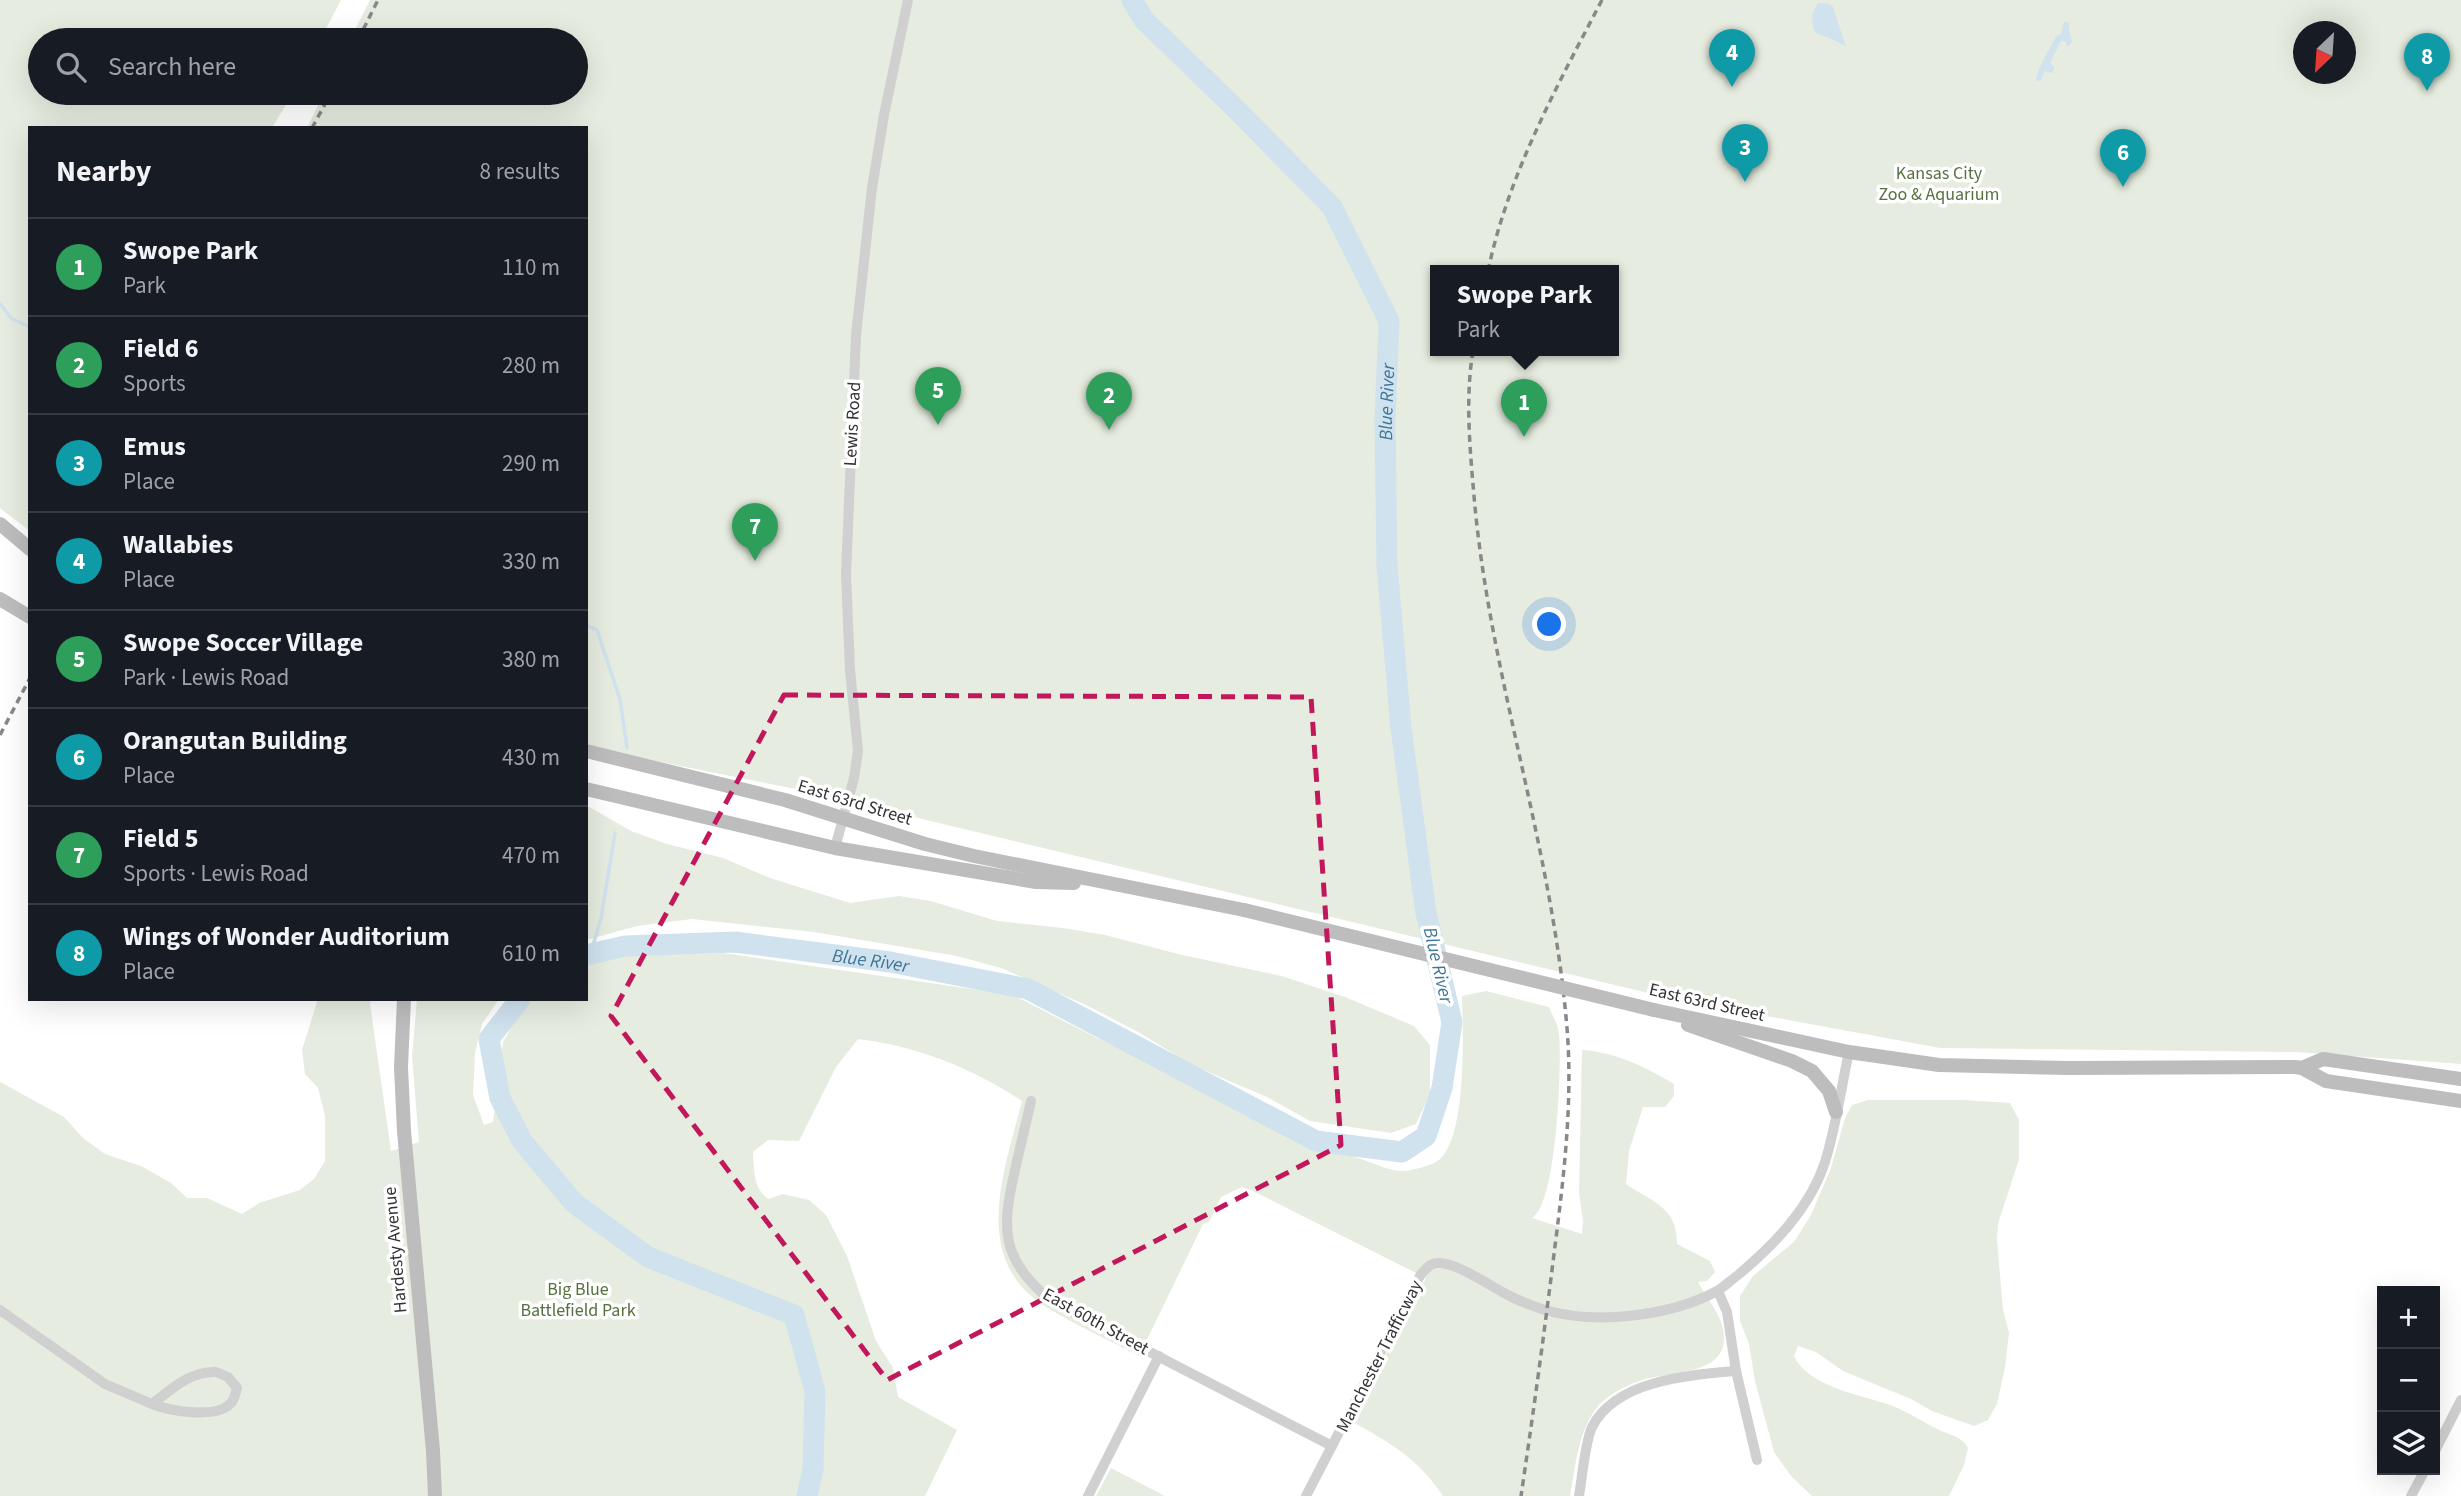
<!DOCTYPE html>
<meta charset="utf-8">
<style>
body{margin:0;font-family:"Source Sans 3",sans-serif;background:#20242c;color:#f1f3f6}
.controls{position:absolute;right:21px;bottom:21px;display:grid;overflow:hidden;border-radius:0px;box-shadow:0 7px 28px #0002}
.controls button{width:63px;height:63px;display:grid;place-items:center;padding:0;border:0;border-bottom:2px solid #363941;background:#171b24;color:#f1f3f6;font:35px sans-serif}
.compass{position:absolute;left:2293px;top:21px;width:63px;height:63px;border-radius:50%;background:#171b24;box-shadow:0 7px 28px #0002;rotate:205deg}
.you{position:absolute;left:1550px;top:625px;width:24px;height:24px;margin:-18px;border:5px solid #fff;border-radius:50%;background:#1a73e8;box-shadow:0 0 0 10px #1a73e833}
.badge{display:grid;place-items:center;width:46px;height:46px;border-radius:50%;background:#ea580c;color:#fff;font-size:23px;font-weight:700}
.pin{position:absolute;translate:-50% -58px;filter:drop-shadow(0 2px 4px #0008)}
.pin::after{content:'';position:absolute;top:37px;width:24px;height:21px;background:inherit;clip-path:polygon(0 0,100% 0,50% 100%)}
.popup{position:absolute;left:1430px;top:265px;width:189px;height:91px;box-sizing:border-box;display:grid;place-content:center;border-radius:0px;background:#171b24;filter:drop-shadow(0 2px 5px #0005);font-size:23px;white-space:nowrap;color:#9ea1a6}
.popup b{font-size:26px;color:#f1f3f6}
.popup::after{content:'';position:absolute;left:50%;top:100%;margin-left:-14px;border:14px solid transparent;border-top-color:#171b24}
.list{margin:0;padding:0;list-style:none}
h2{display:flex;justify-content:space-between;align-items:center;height:91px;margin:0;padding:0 28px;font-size:30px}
h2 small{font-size:23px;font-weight:400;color:#9ea1a6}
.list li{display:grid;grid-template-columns:46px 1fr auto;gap:21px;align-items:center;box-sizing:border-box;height:98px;padding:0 28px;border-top:2px solid #363941}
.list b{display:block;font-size:26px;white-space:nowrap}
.list p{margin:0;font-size:23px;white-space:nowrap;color:#9ea1a6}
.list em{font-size:23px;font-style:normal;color:#9ea1a6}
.icon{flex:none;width:38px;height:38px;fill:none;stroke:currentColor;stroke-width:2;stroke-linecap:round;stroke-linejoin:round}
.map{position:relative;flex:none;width:2461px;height:1496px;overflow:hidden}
.search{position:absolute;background:#171b24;box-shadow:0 7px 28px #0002;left:28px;top:28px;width:560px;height:77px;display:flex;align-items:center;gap:18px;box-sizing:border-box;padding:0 24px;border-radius:38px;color:#9ea1a6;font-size:26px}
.panel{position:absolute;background:#171b24;box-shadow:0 7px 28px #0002;left:28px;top:126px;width:560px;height:875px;border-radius:0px}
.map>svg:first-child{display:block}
.green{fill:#e6ecdf;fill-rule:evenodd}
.water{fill:#cfe2ee}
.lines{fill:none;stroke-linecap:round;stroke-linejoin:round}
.stream{stroke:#cfe2ee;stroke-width:3.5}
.river{stroke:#cfe2ee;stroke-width:21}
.street{stroke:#d0d0d0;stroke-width:10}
.secondary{stroke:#bdbdbd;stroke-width:14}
.rail{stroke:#888;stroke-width:3.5;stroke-dasharray:7 5;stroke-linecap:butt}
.secondary-bridge{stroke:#bdbdbd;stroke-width:14}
.marked{fill:none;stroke:#c2185b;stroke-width:5;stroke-dasharray:14 9;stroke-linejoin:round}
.labels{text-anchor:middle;stroke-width:7;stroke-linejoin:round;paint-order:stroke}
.park-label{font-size:18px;fill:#56703f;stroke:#fff}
.street-label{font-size:18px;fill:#333;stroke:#fff}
.water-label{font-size:19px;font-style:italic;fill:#3f7597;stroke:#fff}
</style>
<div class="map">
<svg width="2461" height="1496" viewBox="0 0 2461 1496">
<rect width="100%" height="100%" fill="#fff"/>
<g class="green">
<path d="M0,0H341L320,40H40V93H293L272,128H30V531L0,508Z"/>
<path d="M370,0H2461V1064L2296,1052L1940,1048L1669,998L810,792L586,747V128H307L324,93H576V40H350ZM2304,32H2346V74H2304ZM1435,271H1613V351H1435Z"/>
<path d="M586,805L631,831L667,844L723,858L770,878L850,903L899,896L931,901L997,921L1063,928L1105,935L1182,955L1282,976L1345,997L1414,1026L1430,1045V1094L1416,1124L1391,1133L1310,1121L1267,1097L1192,1065L1140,1033L1086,1005L1001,968L957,956L814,932L692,919L637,926L586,940Z"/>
<path d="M723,953L1013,995L1095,1037L1358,1158C1372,1162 1390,1172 1404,1171C1414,1170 1432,1166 1440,1159C1467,1135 1463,1031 1462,996L1486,991L1549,1007C1552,1015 1558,1024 1559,1033C1562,1062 1557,1205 1532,1218L1582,1234L1583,1221L1579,1193L1582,1050C1615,1052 1646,1067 1674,1084V1096L1665,1107H1643L1629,1151L1626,1184C1653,1203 1677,1206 1677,1244L1710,1261L1715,1272L1707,1281L1698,1282C1705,1295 1718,1311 1722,1325C1736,1376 1673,1370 1642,1380C1627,1385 1611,1393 1600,1404C1578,1428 1576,1465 1570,1496H1443C1419,1459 1389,1442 1351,1421L1426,1278L1251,1190L1242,1187L1221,1197L1209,1222L1203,1224L1139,1356C1107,1339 1073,1324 1043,1305C970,1257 1005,1169 1022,1101C972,1068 917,1046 858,1039L836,1067L799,1141L768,1140L753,1152C754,1169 753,1188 768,1199L783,1194L809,1200L826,1215L847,1256L876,1341L893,1368L898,1397L957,1430L925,1496H0V1082L64,1117L83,1138L105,1154L141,1166L171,1183L187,1198H207L242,1214L259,1203L300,1190L314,1179L325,1161V1116L318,1088L305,1074L302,1050L318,999H371L370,1004L391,1151L419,1142L412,1057L417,999H499L482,1024L475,1053L473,1095L484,1125L493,1122L503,1042L527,999H586V957Z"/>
<path d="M1868,1100H1963L2010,1103L2019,1120V1159L1998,1224L1997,1240L2003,1310L2009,1333L2005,1367L1997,1404L1988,1420L1974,1426L1932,1411L1911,1399L1843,1371L1816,1352L1798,1346L1794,1356C1809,1388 1863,1395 1893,1406C1908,1412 1923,1422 1937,1429C1949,1435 1962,1436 1968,1448L1964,1465L1949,1496H1812L1791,1476L1774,1452L1755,1381L1749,1344L1740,1321V1296L1753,1276L1794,1242L1811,1215L1831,1168L1845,1118L1852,1105Z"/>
<path d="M1111,1468L1165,1496H1096Z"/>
</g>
<g class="water">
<path d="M1818,3L1829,4L1833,7L1846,47L1834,40L1816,33L1813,28L1812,14Z"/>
<path d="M2064,22L2070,23L2069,30L2072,42L2068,47L2065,41H2061L2050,63L2055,68L2052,73L2045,71L2041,80L2036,81C2036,71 2051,47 2056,36L2061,34Z"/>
</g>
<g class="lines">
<g class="stream">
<path d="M0,304L12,319L30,327"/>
<path d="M586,625L597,630L620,699L627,748"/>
<path d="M591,952L601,918L615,833"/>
</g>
<g class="river">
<path id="s1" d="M586,955L625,946L735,942L890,962L1028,989L1316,1141L1402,1152L1426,1136L1442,1088L1452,1022L1426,913L1401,728L1387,566L1385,421L1389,321L1332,207L1239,112L1144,20L1132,0"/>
<path d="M520,999L489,1039L500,1098L522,1141L574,1203L648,1257L794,1315L815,1391L813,1469L807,1496"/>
</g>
<g class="street">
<path d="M835,848L854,778L858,751L850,670L846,574L856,335L872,188L884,115L908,0"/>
<path d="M1031,1101C1026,1124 1020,1147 1015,1170C1001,1231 1001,1258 1051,1301L1332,1446"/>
<path d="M0,1310L105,1384L152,1404"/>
<path d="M1736,1371L1757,1460"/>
<path d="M216,1372L228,1377L237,1388C235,1394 235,1400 230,1404C215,1419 170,1411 152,1404C172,1389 190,1371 216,1372Z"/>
<path d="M2435,1451L2461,1400"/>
<path d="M1088,1496L1159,1356"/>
<path d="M1306,1496L1421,1274C1426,1269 1430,1263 1438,1263C1457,1262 1493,1288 1510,1296C1521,1302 1533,1306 1545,1310C1596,1325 1671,1316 1717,1291C1724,1287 1731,1280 1738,1275C1774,1245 1810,1208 1825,1162C1836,1127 1841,1088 1849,1052"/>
<path d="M1579,1496C1582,1479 1585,1442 1592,1427C1616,1380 1689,1375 1736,1371L1727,1312L1718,1291"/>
<path d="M2411,1496L2425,1470"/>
</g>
<g class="secondary">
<path d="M0,524L30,549"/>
<path d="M0,599L30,617"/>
<path d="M586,751L785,800L925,844L974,856L1244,910"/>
<path d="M586,789L835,848L1036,882L1074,883"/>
<path d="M404,999L401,1067L404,1131L433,1451L435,1496"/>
<path d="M1654,1010L1849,1052L1939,1065L2068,1068L2295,1067L2302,1068L2326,1081L2461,1101"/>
<path d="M1688,1025L1792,1061L1812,1071L1829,1091L1836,1112"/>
<path d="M2302,1068L2323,1059L2461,1079"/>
</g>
<g class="rail">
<path d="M358,40L378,0"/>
<path d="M312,128L331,93"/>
<path d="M1488,271C1508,175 1557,86 1602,0"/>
<path d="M1473,351C1465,398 1470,449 1474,496C1489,672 1550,841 1566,1017C1574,1096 1564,1175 1554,1254C1544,1335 1533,1415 1521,1496"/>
<path d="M0,735L30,678"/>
</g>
<path class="secondary-bridge" d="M1244,910L1654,1010"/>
</g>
<path class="marked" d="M784,695L1311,697L1341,1145L887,1380L611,1016Z"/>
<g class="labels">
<g class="park-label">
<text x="1939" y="179">Kansas City<tspan x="1939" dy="21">Zoo &amp; Aquarium</tspan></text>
<text x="578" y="1295">Big Blue<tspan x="578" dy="21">Battlefield Park</tspan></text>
</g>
<g class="street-label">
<text transform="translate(852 424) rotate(-87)" y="6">Lewis Road</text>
<text transform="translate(855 802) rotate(17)" y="6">East 63rd Street</text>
<text transform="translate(1707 1002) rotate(13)" y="6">East 63rd Street</text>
<text transform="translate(395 1250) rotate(-95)" y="6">Hardesty Avenue</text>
<text transform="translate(1096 1321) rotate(29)" y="6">East 60th Street</text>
<text transform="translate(1379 1356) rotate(-63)" y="6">Manchester Trafficway</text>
</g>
<g class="water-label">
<text dy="7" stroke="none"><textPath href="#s1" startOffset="1631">Blue River</textPath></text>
<text dy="7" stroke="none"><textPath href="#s1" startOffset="287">Blue River</textPath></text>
<text transform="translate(1439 965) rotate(77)" y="7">Blue River</text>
</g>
</g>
</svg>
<div class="controls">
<button>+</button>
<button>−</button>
<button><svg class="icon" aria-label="layers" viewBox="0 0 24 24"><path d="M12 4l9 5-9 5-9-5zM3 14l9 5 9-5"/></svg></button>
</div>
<svg class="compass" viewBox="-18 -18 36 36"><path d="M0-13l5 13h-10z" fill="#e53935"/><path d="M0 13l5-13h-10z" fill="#9ea1a6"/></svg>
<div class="you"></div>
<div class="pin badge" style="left:1524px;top:437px;background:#2e9e5b">1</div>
<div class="popup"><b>Swope Park</b>Park</div>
<div class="pin badge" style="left:1109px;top:430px;background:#2e9e5b">2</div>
<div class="pin badge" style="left:1745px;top:182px;background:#0f9aa8">3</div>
<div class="pin badge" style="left:1732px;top:87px;background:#0f9aa8">4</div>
<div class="pin badge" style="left:938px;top:425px;background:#2e9e5b">5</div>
<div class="pin badge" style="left:2123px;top:187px;background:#0f9aa8">6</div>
<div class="pin badge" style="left:755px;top:561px;background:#2e9e5b">7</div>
<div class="pin badge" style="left:2427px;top:91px;background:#0f9aa8">8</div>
<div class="search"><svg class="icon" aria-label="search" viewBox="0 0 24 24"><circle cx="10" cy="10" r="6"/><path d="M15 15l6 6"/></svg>Search here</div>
<section class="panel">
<h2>Nearby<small>8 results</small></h2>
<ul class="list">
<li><span class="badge" style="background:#2e9e5b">1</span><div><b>Swope Park</b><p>Park</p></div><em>110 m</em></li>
<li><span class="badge" style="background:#2e9e5b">2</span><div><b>Field 6</b><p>Sports</p></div><em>280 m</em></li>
<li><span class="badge" style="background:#0f9aa8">3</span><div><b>Emus</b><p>Place</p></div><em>290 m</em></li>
<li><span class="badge" style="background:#0f9aa8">4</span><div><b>Wallabies</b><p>Place</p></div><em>330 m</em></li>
<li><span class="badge" style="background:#2e9e5b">5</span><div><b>Swope Soccer Village</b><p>Park · Lewis Road</p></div><em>380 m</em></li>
<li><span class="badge" style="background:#0f9aa8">6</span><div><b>Orangutan Building</b><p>Place</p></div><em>430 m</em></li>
<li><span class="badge" style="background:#2e9e5b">7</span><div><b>Field 5</b><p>Sports · Lewis Road</p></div><em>470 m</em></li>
<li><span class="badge" style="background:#0f9aa8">8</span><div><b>Wings of Wonder Auditorium</b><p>Place</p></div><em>610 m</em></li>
</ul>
</section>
</div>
